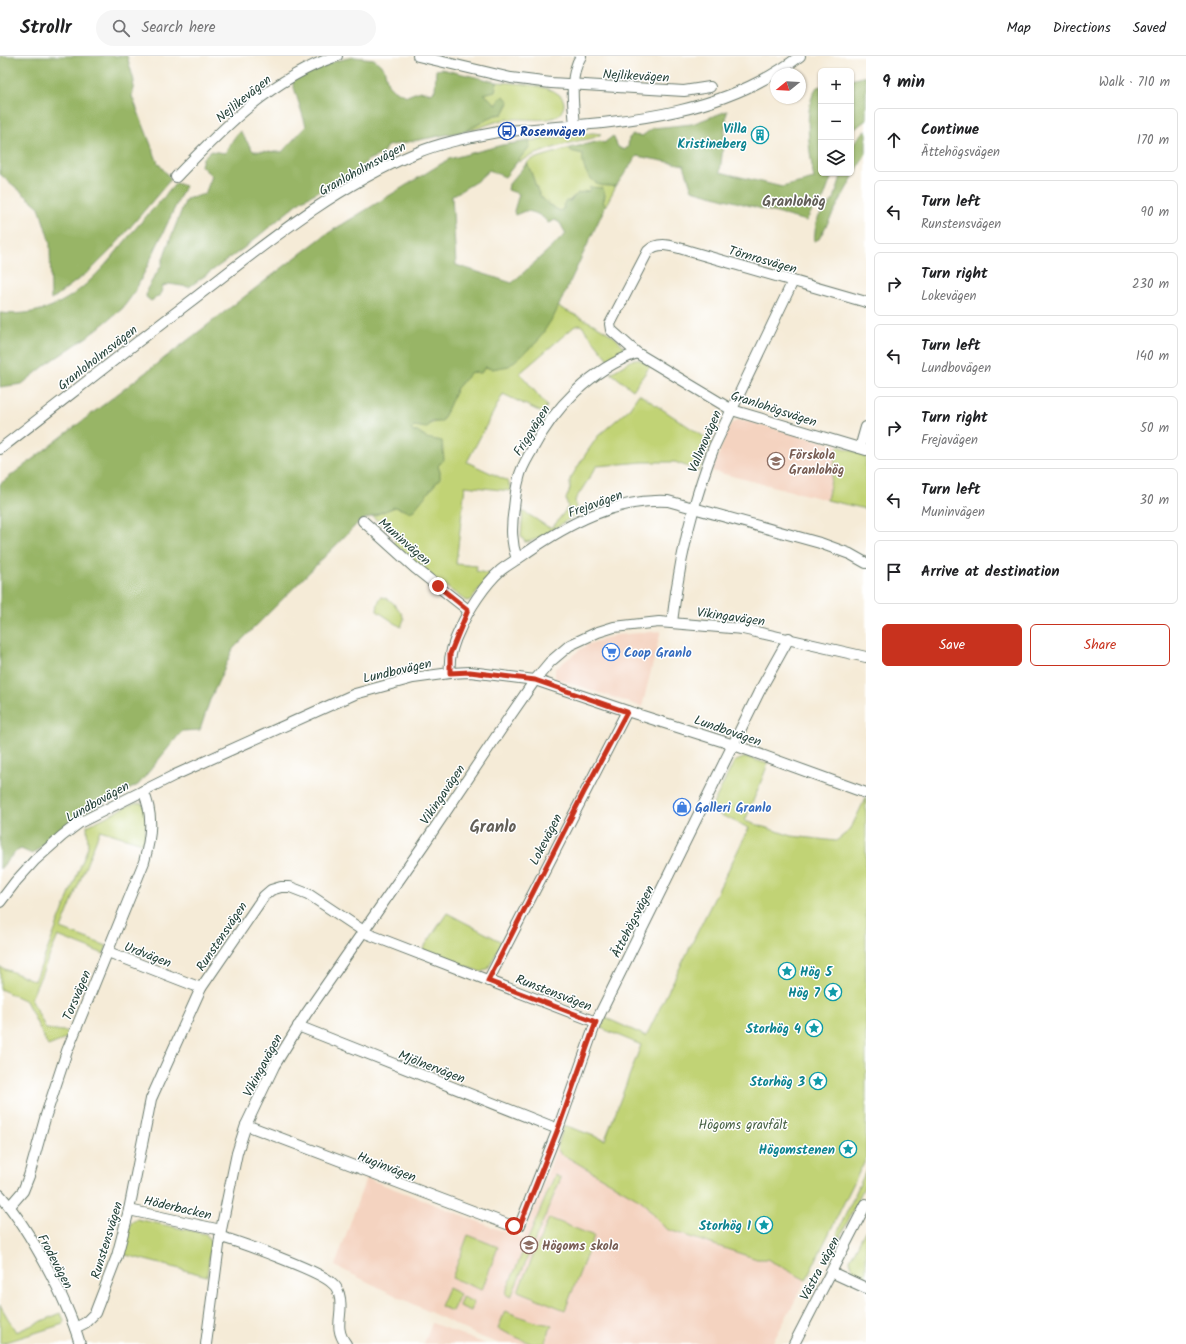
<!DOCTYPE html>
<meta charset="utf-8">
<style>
body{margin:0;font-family:Kalam,sans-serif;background:#f6f6f6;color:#202124}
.controls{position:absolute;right:12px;top:12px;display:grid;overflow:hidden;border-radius:6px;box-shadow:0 1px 3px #0004}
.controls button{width:36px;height:36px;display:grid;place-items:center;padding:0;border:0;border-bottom:1px solid #e0e0e0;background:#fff;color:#202124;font:20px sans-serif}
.compass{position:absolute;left:770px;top:12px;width:36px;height:36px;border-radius:50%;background:#fff;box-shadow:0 1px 3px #0004;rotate:252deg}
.stop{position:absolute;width:12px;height:12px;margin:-9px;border:3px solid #c8321e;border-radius:50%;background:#fff}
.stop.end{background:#c8321e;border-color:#fff;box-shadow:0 1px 4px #0008}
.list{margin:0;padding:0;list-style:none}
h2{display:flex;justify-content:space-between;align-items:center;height:52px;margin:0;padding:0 16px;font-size:17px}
h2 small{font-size:13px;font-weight:400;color:#757577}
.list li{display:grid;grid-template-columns:26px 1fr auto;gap:12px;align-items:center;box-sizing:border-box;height:64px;margin:0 8px 8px;padding:0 8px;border:1px solid #e0e0e0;border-radius:6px}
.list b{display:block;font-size:15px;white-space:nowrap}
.list p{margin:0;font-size:13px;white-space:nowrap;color:#757577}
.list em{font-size:13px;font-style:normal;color:#757577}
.actions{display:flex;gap:8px;padding:12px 16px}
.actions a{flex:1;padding:9px 0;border:1px solid #c8321e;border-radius:6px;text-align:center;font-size:14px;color:#c8321e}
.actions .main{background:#c8321e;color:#fff}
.icon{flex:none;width:22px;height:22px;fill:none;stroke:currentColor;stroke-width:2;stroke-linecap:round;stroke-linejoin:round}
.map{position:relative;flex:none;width:866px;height:1288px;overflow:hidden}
header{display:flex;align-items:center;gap:24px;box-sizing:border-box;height:56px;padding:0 20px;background:#fff;border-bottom:1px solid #e0e0e0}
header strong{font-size:19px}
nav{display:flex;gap:22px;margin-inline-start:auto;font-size:14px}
.search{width:280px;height:36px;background:#f6f6f6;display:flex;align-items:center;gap:10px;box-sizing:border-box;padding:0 14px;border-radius:22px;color:#757577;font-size:15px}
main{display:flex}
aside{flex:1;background:#fff}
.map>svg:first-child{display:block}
.built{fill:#f4d3c0}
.green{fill:#c1d375;stroke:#708854}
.forest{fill:#98b566;stroke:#5c794d}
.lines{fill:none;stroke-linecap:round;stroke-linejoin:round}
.minor-casing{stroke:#6a7a6d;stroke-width:12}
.minor{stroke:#fff;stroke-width:10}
.route{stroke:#c8321e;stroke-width:5}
.labels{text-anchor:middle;stroke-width:3;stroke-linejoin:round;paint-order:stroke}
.street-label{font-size:13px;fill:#1f3d34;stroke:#fff}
.culture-label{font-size:13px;font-weight:bold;fill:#0d838f;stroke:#fff;text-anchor:end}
.transit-label{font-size:13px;font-weight:bold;fill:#164399;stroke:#fff;text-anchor:start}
.education-label{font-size:13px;font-weight:bold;fill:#785e54;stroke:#fff;text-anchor:start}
.shop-label{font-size:13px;font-weight:bold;fill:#366cbe;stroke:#fff;text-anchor:start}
.park-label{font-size:13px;fill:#486244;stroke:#fff}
.quarter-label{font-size:15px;font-weight:bold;fill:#625f58;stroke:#fff}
.district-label{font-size:17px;font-weight:bold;fill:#625f58;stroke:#fff}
</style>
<header>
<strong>Strollr</strong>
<div class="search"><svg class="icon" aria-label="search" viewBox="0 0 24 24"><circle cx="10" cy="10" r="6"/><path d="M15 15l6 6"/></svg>Search here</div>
<nav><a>Map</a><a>Directions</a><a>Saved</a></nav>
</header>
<main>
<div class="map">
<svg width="866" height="1288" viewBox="0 0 866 1288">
<rect width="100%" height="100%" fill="#fff"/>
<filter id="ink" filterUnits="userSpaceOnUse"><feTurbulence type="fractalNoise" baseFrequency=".025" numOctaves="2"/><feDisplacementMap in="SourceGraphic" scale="8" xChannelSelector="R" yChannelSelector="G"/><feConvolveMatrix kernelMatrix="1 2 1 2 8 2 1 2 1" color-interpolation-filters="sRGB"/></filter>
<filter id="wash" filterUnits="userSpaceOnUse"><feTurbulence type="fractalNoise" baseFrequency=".012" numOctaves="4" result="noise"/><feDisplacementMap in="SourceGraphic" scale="16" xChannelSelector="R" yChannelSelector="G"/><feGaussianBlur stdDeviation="0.9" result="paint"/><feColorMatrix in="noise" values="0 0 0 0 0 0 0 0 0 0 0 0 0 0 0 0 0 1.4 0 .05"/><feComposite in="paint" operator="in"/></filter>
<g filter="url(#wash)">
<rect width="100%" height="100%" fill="#f5ebd7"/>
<g class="built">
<path d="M739,363L838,390L827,444L712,415L730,369Z"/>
<path d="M661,575L642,651L555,622V613L586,589L616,579Z"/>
<path d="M557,1092L560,1097L642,1145L666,1173L757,1203H767L806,1224L772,1288H500L481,1281L335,1210L366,1122L523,1183Z"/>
<path d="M432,1267L478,1285L486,1288H424Z"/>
</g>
<g class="green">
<path d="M497,26C511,27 566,28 564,49C563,54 560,59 555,61C545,66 522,62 510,63C494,64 481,73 466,75L495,59L503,58L509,47L497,49L484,38L495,34Z"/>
<path d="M593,77L601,78C594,83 587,83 578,85C562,89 532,98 519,106V103L530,90L529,85Z"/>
<path d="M570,92L572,95L583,98L601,129L616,130L606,149L603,147L605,139C594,136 584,133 573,141C568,144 566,151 560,155C533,141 539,132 527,107L530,104Z"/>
<path d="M557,250C573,259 620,277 625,294L610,305L581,269L575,270L520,317L547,350L543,357L503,338L467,406L508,425L511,435L465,430L456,508L477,510L476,515L491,518L471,544L466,545L434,522L393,487L398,481L373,461L375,459L395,451L410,456L440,416L438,410L443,405L426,382L419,376H412L410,373L414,370C425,371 432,366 442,365L457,332L471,316L481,317L485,311L492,313L498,311L554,260Z"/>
<path d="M634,303L640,304L651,309L633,334L611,317Z"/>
<path d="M639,338L712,386L699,415L675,406H643L597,410L575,444L577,458C565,465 538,486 525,486L521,480L523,455L548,471H553L568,451L566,443L570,433V423L587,396L598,380L628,354Z"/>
<path d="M838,390L866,399V453L827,444Z"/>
<path d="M381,541C391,541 401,555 404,563L401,571L377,555L378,547Z"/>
<path d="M743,702H749L768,708L745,765L792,780L836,785L850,774L866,741V1102L806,1224L767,1203H757L666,1173L642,1145L560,1097L557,1092L564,1069L605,1084L641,989L601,972L606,962L646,980L749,772L710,754L734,706Z"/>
<path d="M134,747H142L146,754L145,788L100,774L61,873L107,890L104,898L58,880L31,943L46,973L72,976L68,982L48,990L26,945L0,933V911L35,925L88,791L87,770Z"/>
<path d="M447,857L502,886L488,913L481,916L422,894Z"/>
<path d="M866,1115V1127L837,1188L838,1175Z"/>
<path d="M555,1119L561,1122L511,1241L505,1238Z"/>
<path d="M549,1162L594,1180L565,1254L518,1235Z"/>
<path d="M137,1163L206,1178L211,1186L207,1220L122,1198L131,1167Z"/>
<path d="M866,1173V1224L854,1219L850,1204Z"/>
<path d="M468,1179L498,1191L482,1234L452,1222Z"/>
<path d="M448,1232L460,1238L452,1255L440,1250Z"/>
<path d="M462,1241L474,1246L471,1255L459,1250Z"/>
<path d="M0,1249L16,1276L61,1257L64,1265L63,1268L0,1288Z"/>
<path d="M505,1255L534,1266L552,1269L544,1288H532L498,1273Z"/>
</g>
<g class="forest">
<path d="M0,0H127L134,25L132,40L158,107L171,123L110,195L92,213L51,244L50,187L39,151L0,118Z"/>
<path d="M354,1L374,3L384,12L388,28L394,34L407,40L420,35L431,37L435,34L436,14L441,13L497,26L495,35L484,38L497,49L499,43L504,40L509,46L503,58L495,59L466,75L387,90L382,98L368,104L356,116L302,144L244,192L189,231L169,228L163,230L160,239L151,245L146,241L147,233L161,210L166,194L186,143L205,138L212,120L201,110L203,102L210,95L225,97C230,89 233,82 240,75L253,95L282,96L306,70L292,25C312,13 330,5 354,1Z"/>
<path d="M866,20V64L851,76V24Z"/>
<path d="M821,30V117H833L823,144L814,151L806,165L692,134L684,109L637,100L616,130C612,130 605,130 600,129C588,124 581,110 583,98L571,95L570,92L600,85L604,87L613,80L618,91L624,94L628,91L629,82L633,79L642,80L653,72L692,68L727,55L720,116L782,131L814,123C810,98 802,52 817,31Z"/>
<path d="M866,74V97L819,183L814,185L816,167L819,160L834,143L842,117H851C851,96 849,89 866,74Z"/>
<path d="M529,85L530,90L505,121L489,114L477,125L452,140L456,209L512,227L566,178L560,167L555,164L548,167C544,160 533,155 525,155C522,156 518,158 515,159L514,155L519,138L508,134L509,128L527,107C539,132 533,141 560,155L564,152L563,149L566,145H570L578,137L589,135L590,131L603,132L605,139L603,147L606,149L554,260L537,286L509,310L492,313L485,311L481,317L471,316L457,332L442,366H431L427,372L414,370L411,373L413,376H419L426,382L442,385L444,403L438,410L440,416V422L414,454L410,456L395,451L360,465L233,593L210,644L200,674L182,675L138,729L76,761L32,798L21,793L15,796L0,813V428L325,179L449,103L502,89Z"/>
<path d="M176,127L185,130L146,213L134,237L122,253L87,281L47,308L22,328L0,331V257C66,264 98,218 135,173C149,157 163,143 176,127Z"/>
</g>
</g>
<g filter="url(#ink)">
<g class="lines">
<defs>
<g id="minor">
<path d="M418,0L511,22L551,27L684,35L710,31"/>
<path d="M575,69C573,47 569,19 581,0"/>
<path d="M176,121C223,72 271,22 337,0"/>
<path d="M866,246L689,195C676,191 659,184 648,195L610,268L611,274L637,297L732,354L866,394"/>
<path d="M860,392L866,371"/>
<path d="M0,393C62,345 124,296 187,248C259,193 331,132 416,97C442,86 471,81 498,76C603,66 713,67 800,0"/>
<path d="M363,465L415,512L468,554"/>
<path d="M517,503C511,486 511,471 514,452C515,442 516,432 519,422C521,412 527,403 532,394C554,352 591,313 637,297"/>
<path d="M672,566C679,506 692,447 714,391L793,225"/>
<path d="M450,617C448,601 453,587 460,573C468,554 485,528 501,514C509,508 518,503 526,497C568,468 615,442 668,445L820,487L850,498L866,507"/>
<path d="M0,846L16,825L35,804L62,780L79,767L175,719L355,638L413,622L450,617L470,616L535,624L627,655L734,689L866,737"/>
<path d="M108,896L201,932"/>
<path d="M488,925L627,655"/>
<path d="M298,970L558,1073"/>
<path d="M246,1069L507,1168L520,1169L558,1073L596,966L759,636L789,582"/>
<path d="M0,1139C30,1174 67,1243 80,1288"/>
<path d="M10,1150L23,1135L29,1120L46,1059L67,995L144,806C151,781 154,759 143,735"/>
<path d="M129,1154L221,1174"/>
<path d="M221,1181C239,1186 323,1216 333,1228C336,1230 338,1235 339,1238C345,1257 332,1270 346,1288"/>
<path d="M831,1216L866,1232"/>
<path d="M75,1272L85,1267L95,1257L117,1200L129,1154L151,1043L201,932L264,840L271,834L281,831H290L308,838L368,878L596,966"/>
<path d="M206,1288L221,1174L237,1097L246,1069L274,1010L306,958L424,788L508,663L535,624L550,606L570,589L598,576L614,571L659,566L743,573L866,601"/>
<path d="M794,1288L866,1148"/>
</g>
</defs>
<use href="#minor" class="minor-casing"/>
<use href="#minor" class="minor"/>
</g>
</g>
<g class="lines" filter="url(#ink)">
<path class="route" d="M438,530L468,554L450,598V617L470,616L535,624L627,656L583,738L488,925L596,966L558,1073L520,1169L514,1170"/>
</g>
<defs>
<symbol id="bus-ring" viewBox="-11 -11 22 22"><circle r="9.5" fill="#fff" stroke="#1a4fb4" stroke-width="1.5"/><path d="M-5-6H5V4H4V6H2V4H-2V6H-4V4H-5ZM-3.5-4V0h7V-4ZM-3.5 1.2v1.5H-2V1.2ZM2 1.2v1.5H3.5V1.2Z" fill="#1a4fb4"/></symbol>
<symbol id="building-ring" viewBox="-11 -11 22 22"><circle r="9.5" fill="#fff" stroke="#0f9aa8" stroke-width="1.5"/><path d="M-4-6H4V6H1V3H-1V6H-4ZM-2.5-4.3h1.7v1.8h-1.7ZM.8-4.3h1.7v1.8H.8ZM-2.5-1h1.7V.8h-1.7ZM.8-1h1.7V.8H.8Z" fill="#0f9aa8"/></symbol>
<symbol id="school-ring" viewBox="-11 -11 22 22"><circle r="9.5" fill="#fff" stroke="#8d6e63" stroke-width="1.5"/><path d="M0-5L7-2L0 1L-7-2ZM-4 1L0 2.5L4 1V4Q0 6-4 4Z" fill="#8d6e63"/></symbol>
<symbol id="supermarket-ring" viewBox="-11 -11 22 22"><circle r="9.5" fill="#fff" stroke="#3f7fe0" stroke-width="1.5"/><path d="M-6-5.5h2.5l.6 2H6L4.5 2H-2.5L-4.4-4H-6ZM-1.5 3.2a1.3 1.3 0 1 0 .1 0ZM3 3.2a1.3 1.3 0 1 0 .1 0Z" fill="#3f7fe0"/></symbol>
<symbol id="shop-ring" viewBox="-11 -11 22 22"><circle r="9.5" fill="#fff" stroke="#3f7fe0" stroke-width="1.5"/><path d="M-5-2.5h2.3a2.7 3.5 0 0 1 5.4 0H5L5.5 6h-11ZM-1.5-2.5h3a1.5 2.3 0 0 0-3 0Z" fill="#3f7fe0"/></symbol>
<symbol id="sight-ring" viewBox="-11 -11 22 22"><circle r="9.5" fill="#fff" stroke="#0f9aa8" stroke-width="1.5"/><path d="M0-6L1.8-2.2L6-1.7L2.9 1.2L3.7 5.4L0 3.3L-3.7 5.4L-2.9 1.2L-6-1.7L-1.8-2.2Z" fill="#0f9aa8"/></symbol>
</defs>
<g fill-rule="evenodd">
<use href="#bus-ring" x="497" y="65" width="20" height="20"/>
<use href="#building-ring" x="750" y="69" width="20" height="20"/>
<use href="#school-ring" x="766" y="395" width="20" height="20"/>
<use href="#supermarket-ring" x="601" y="586" width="20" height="20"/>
<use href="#shop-ring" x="672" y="741" width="20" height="20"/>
<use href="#sight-ring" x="777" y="905" width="20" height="20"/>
<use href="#sight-ring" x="823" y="926" width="20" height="20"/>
<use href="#sight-ring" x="804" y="962" width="20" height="20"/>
<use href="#sight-ring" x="808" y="1015" width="20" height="20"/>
<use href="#sight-ring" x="838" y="1083" width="20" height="20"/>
<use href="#sight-ring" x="754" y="1159" width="20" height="20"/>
<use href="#school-ring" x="519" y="1179" width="20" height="20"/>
</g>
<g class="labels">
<g class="street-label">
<text transform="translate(636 19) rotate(3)" y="5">Nejlikevägen</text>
<text transform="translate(243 42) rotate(-39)" y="5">Nejlikevägen</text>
<text transform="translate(362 112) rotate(-29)" y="5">Granloholmsvägen</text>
<text transform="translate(763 203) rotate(16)" y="5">Törnrosvägen</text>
<text transform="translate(97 301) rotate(-38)" y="5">Granloholmsvägen</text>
<text transform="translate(774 352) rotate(18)" y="5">Granlohögsvägen</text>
<text transform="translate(531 374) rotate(-58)" y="5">Friggvägen</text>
<text transform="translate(704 385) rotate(-67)" y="5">Vallmovägen</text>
<text transform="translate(595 447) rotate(-20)" y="5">Frejavägen</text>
<text transform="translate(405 485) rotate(41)" y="5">Muninvägen</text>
<text transform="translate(731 560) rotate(8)" y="5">Vikingavägen</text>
<text transform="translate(397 614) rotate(-13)" y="5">Lundbovägen</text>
<text transform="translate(728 674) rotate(19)" y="5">Lundbovägen</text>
<text transform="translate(442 738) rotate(-56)" y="5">Vikingavägen</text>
<text transform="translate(97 745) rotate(-29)" y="5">Lundbovägen</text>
<text transform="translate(545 783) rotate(-63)" y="5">Lokevägen</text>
<text transform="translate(632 865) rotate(-63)" y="5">Ättehögsvägen</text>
<text transform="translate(221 880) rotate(-56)" y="5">Runstensvägen</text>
<text transform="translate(148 898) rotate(21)" y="5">Urdvägen</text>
<text transform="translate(554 936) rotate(21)" y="5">Runstensvägen</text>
<text transform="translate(76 939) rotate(-67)" y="5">Torsvägen</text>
<text transform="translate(262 1009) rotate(-62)" y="5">Vikingavägen</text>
<text transform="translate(432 1010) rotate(21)" y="5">Mjölnervägen</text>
<text transform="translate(387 1110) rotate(21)" y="5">Huginvägen</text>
<text transform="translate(178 1151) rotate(13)" y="5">Höderbacken</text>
<text transform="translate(106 1184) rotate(-73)" y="5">Runstensvägen</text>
<text transform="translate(56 1205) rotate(62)" y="5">Frodevägen</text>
<text transform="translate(819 1212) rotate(-62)" y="5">Västra vägen</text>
</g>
<g class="culture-label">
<text x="747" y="77">Villa<tspan x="747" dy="15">Kristineberg</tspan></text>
<text x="800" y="920" text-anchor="start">Hög 5</text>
<text x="820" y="941">Hög 7</text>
<text x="801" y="977">Storhög 4</text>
<text x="805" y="1030">Storhög 3</text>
<text x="835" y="1098">Högomstenen</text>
<text x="751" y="1174">Storhög 1</text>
</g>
<g class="transit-label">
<text x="520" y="80">Rosenvägen</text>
</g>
<g class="education-label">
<text x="789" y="403">Förskola<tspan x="789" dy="15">Granlohög</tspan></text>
<text x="542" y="1194">Högoms skola</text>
</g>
<g class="shop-label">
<text x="624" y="601">Coop Granlo</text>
<text x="695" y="756">Galleri Granlo</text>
</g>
<g class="park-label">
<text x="743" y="1073">Högoms gravfält</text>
</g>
<g class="quarter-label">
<text x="794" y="150">Granlohög</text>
</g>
<g class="district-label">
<text x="493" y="776">Granlo</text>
</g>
</g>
</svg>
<div class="controls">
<button>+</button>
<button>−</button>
<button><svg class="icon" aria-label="layers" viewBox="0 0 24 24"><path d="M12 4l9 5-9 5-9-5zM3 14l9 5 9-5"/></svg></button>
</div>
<svg class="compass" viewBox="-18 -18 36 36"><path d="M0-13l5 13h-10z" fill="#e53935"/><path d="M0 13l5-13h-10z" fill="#757577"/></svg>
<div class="stop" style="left:514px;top:1170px"></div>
<div class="stop end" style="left:438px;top:530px"></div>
</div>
<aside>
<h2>9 min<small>Walk · 710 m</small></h2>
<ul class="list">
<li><svg class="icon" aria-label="ahead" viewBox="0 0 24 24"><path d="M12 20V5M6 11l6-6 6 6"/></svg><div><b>Continue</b><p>Ättehögsvägen</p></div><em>170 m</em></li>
<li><svg class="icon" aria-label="left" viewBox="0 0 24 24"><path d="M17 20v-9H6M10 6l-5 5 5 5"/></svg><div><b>Turn left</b><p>Runstensvägen</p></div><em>90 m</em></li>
<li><svg class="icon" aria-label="right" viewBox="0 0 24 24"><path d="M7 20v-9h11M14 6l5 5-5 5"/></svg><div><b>Turn right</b><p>Lokevägen</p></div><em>230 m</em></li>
<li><svg class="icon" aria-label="left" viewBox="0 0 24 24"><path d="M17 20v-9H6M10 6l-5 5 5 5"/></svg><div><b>Turn left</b><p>Lundbovägen</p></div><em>140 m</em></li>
<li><svg class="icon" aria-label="right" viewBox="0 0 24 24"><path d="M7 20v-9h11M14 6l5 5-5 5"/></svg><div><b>Turn right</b><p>Frejavägen</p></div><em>50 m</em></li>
<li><svg class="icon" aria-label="left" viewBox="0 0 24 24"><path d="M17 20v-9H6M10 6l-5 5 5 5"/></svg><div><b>Turn left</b><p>Muninvägen</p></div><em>30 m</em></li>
<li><svg class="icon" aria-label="arrive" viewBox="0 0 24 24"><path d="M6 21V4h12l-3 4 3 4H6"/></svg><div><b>Arrive at destination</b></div></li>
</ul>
<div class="actions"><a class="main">Save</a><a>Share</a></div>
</aside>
</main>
